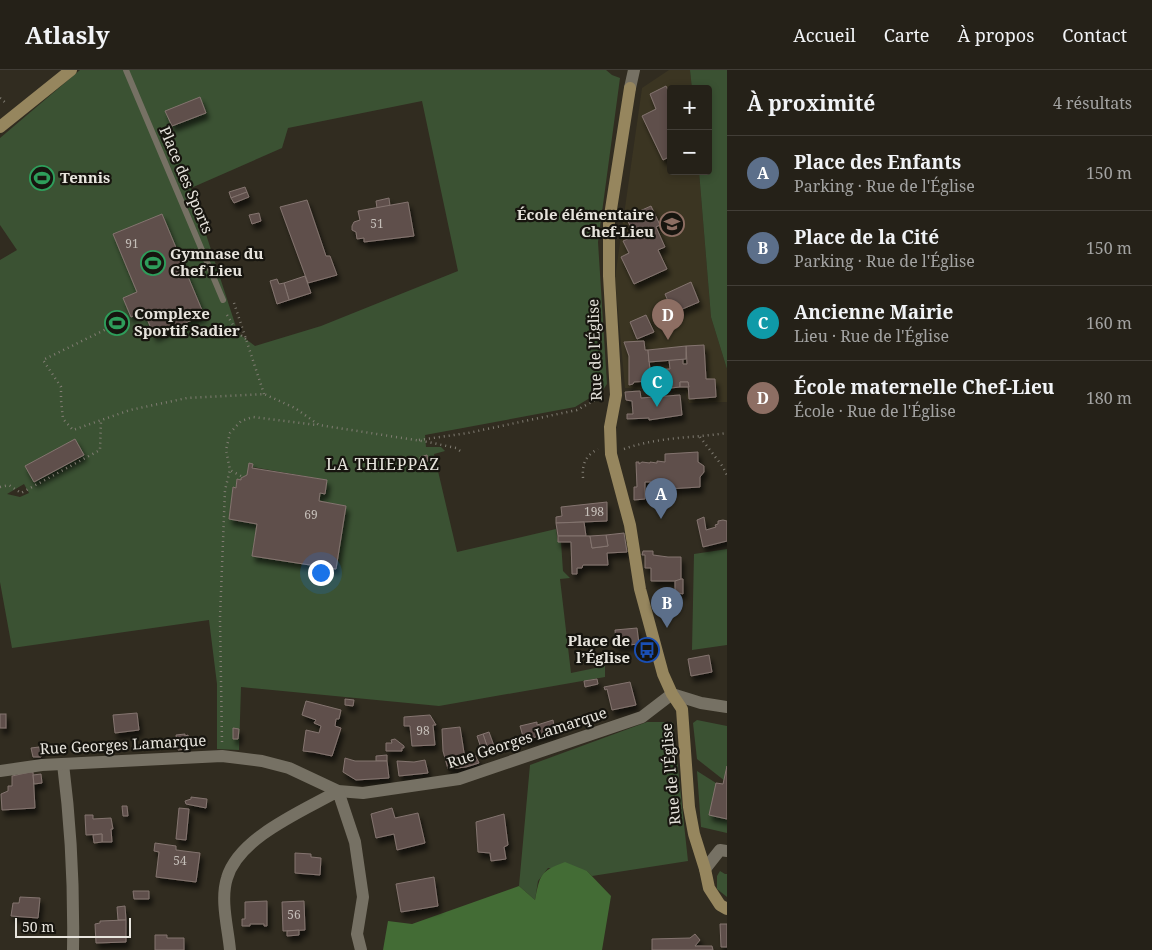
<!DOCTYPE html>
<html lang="fr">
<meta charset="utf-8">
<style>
body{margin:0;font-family:"Noto Serif",serif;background:#312e25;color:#f1f3f6}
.controls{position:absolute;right:15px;top:15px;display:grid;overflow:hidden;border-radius:5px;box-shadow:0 2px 8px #0003}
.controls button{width:45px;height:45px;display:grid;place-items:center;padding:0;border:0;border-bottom:1px solid #423e37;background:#252118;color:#f1f3f6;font:25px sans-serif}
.scale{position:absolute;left:15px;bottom:12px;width:116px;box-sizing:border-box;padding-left:5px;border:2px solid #e7e4dd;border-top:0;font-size:14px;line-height:18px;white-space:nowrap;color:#e7e4dd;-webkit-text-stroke:4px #17150f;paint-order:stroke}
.you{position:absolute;left:320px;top:502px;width:18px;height:18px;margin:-12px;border:4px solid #fff;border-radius:50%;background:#1a73e8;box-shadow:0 0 0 8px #1a73e833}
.badge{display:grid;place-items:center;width:32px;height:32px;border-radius:50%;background:#54d672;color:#fff;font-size:16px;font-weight:700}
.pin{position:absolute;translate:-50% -41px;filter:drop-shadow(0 1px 2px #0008)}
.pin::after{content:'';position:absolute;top:26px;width:18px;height:15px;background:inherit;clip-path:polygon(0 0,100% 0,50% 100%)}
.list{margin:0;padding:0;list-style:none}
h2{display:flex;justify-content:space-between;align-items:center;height:65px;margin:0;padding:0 20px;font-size:21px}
h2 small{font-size:16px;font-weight:400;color:#a3a3a2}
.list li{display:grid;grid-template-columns:32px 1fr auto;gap:15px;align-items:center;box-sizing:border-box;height:75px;padding:0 20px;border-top:1px solid #423e37}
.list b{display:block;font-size:19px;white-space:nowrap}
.list p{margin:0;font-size:16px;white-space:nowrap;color:#a3a3a2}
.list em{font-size:16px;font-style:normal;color:#a3a3a2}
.map{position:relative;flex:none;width:727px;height:880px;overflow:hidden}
header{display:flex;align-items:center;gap:30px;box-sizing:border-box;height:70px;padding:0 25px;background:#252118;border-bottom:1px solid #423e37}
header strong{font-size:24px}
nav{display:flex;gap:28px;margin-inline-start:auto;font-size:18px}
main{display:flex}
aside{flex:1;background:#252118}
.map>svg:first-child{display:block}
.built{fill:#3b3522}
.green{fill:#3b5233;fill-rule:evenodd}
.forest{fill:#436c35}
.building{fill:#5f504c;stroke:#84746f;filter:url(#shadow)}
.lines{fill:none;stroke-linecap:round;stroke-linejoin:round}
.path{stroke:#817d73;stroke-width:2.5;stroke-dasharray:1 4;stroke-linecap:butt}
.lane{stroke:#767164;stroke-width:6}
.street{stroke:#767164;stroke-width:12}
.secondary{stroke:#96865e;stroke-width:12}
.labels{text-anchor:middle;stroke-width:4.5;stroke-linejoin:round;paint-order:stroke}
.number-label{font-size:12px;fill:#c5bfb9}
.poi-label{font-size:15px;font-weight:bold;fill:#e7e4dd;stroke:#17150f;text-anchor:start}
.street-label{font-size:15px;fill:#e7e4dd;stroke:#17150f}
.neighbourhood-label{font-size:16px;letter-spacing:1px;fill:#e7e4dd;stroke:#17150f}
</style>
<header>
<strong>Atlasly</strong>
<nav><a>Accueil</a><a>Carte</a><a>À propos</a><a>Contact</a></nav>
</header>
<main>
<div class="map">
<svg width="727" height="880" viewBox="0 0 727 880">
<defs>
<filter id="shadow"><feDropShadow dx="3" dy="5.5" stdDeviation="2.5" flood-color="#0009"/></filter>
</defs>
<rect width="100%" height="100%" fill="#312c20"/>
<path class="built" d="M669,0H690L692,19H671V101H699L711,247L727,299V332L689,333L685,322L625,318L615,208L642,18Z"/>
<g class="green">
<path d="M80,0H606L612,5L620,8L598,172L607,314L603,320L575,337L425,365L426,377H441L445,381L434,384L457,482L556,459L558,472H561L563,501L570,508L560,509L571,603L605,596V607L439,636L241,617L239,680L217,679V614L209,550L12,578L0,512V190L17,180L0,155V68ZM422,31L458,201L321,256L255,276L238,263L191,118L282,78L288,58ZM249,394H253V397L327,410L325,424L320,423L319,431L346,436L336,499L252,486L257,454L229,448L233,417L236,418L237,409L241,410V408L247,405ZM24,414L29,423L20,427L7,424Z"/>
<path d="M690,0H727V299L711,247L699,101H708V19H692Z"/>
<path d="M727,479V575L692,580L694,484Z"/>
<path d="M697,650L727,656V701L725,711L697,689L693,653Z"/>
<path d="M647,652H673L688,791L592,806L587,801L548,798L538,811L535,830L519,816L530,695Z"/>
<path d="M697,701L716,713L727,749V763L701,757Z"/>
<path d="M720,801L725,804H727V827L717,819V806Z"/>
</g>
<path class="forest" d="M565,792L587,801L611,826L602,880H383L388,851L412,854L519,816L535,830C540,805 540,801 565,792Z"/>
<g class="building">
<path d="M666,16L671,26V86L663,90L642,46L656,39L650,24Z"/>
<path d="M200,27L206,43L172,56L165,41Z"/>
<path d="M245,117L247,122L231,128L229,122Z"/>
<path d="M247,122L249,127L234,133L231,128Z"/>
<path d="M389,128L390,136L377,138L376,131Z"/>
<path d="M307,130L326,186H330L337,205L308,213L280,137Z"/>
<path d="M408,132L414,166L364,172V168L357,169L356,162L352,160V156L354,152L360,150L358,141Z"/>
<path d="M651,136L660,155L656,157L665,177L658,180L667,199L634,214L621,187L629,183L623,171L634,166L628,151L644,144L642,140Z"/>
<path d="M642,140L644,144L628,151L626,147Z"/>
<path d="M259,143L261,151L252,154L249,145Z"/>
<path d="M162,144L204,245L154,266L144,241L131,247L123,228L137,222L113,164Z"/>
<path d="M305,206L311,223L289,230L284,213Z"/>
<path d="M277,209L279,214L284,213L289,230L277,234L270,211Z"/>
<path d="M691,212L699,232L673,243L665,224Z"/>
<path d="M646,245L654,262L637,269L630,252Z"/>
<path d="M644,271L645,280H648L650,300L670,299L669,290L683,289V294H687L686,276L704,275L706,309H715L716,327L689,329L688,312H680V317L650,320L649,311L634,312L633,314L629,315V286L624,272Z"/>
<path d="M686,276V289L649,292L648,280Z"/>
<path d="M680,312H688L689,317H680Z"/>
<path d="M640,321L641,328L680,325L682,345L649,350V348L627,349V344H633L632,331L626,330L625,322Z"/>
<path d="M75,369L84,385L34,412L25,396Z"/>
<path d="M698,382V392L704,396V402L700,407V417L667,419L666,411L658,413V411L653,412V414H651V412H645V429L634,430V417H637L636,392H639V394L642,392L650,393V392L657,393V391L665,392V384Z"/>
<path d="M427,385L428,391L421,393L420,387Z"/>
<path d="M249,393L253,394L252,398L327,410L325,424L320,423L319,431L346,436L336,499L252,486L257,454L229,449L233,417L236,418L237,409L241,410V408L247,405Z"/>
<path d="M607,432V451L556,453V447L562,446L561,437Z"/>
<path d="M704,447L706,460L716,457L715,455L718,454V451L723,450L727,451V471L703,477L697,450Z"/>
<path d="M584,452L586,466H558L556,453Z"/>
<path d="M624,463L627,482L607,483L608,495H583L582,498H577V504H572L571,472H558V466H590L592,478L608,476L606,465Z"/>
<path d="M606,465L608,476L592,478L590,466Z"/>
<path d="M643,481H653V485L668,487H681V511H651V498H645V485H642Z"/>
<path d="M681,509H683V524L675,522V511Z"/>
<path d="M637,558L639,574L616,576L615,560Z"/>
<path d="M709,585L712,602L691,606L688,589Z"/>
<path d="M597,609L598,614L585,617L584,611Z"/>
<path d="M630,612L636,635L612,640L607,619L605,620L604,617Z"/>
<path d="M345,629L354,630L353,636L345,635Z"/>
<path d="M306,631L341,640L339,649H336L335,656L341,658L332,686L313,682L303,681L306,660L319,663L321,656L314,653L316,650L302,645Z"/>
<path d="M137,643L139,660L115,663L113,645Z"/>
<rect x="0" y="644" width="6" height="14"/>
<path d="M430,645L436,655H433L435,675L412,676L410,656H404V647Z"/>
<path d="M553,650L555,662L524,670L520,656L537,652V655Z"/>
<path d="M460,657L465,689L475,685L479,693L466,697L448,699L443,681L442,659Z"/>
<path d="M233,658L239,659L238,669H233Z"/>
<path d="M489,662L494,676L483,680L481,678L487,676L483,664Z"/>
<path d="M185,664V666L188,665L189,671L185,672L186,679L178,680L176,665Z"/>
<path d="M483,664L487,676L481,678L477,666Z"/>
<path d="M395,669L404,676V678H402V681H386V673H392L391,670Z"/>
<path d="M39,677L41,687H33L31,678Z"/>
<path d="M387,685V691H376V686Z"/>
<path d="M345,688L355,691H387L389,708L356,710L343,702Z"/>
<path d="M425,690L428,703L399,706L397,691L414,692Z"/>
<path d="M727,696V749L709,745L716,713L723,714Z"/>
<path d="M30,702H33L35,738L2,740L1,724L8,721V716H12V706Z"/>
<path d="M41,704L42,713L34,714L33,705Z"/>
<path d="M191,727L207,729L206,738L186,734L185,731L191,729Z"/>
<path d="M122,736H127L128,746H123Z"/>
<path d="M179,738L189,739L186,770L176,769Z"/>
<path d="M392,738L395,748L418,743L425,773L397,780L394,764L376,768L371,744Z"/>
<path d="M504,744L508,775L504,777L506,789L491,791L490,783L478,782L476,752Z"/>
<path d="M85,745H93V749L111,748L113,759H111L112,772H102V764L86,765Z"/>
<path d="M102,764V772L94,773L93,765Z"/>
<path d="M155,773L176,776V780L200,783L196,812L156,807L159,782L154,781Z"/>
<path d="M295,783L311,784V787L321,788L320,805L295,803Z"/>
<path d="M434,807L438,836L401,842L396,814Z"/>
<path d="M133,821H149V829H134Z"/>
<path d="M20,827L40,828L38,848L11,846L13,833H19Z"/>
<path d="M267,831V856H264V854H250V856H242V849H245V832Z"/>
<path d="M304,831L305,860L283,861L282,832Z"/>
<path d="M125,836L126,850H118L117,837Z"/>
<path d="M126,850V872L96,873L95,854L100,853V851Z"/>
<path d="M720,854H727V877H721Z"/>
<path d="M299,860V865L287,866V861Z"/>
<path d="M695,864L700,870L695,876H712L713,880H652V869L690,868Z"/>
<path d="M155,865H167V868H184V880H155Z"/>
</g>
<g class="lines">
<g class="path">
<path d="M0,28L7,34"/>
<path d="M234,233L264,324"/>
<path d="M227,245L238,263L246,269"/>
<path d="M127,249L43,290L61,317V330L63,349L73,360L130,340L187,328L264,324L295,338L319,355L428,372L456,378L463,383"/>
<path d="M700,367L723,397L727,405"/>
<path d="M419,370L468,363L577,340L602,326"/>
<path d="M624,379C657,367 693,368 727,363"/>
<path d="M241,406L230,400L226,380L230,363L241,351L253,347L317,355"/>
<path d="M583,408C582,394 585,386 598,379"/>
<path d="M0,417L9,415L21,423L100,380L101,350"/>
<path d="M222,672L220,548L225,420L230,400"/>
</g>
<path class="lane" d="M126,0L223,230"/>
<g class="street">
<path d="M630,18L634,0"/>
<path d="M63,694C71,756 74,818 73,880"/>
<path d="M0,701L42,695L222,686L262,691L289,698L338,721L363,723L459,709L642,647L672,624L701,633L727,637"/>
<path d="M705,799L720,780L727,781"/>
<path d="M230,880C228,858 220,830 227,808C239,767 303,741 338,721L355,772L363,827L357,864L361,880"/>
</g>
<g class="secondary">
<path d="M630,18L609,152V206L616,325L610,357L611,384L630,455L640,519L663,604L672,624L682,639L689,737L694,764L705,799L709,818L720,835L727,839"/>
<path d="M0,57L71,0"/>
</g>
</g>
<defs>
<symbol id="stadium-ring" viewBox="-11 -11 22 22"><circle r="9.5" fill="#17150f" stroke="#2e9e5b" stroke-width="1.5"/><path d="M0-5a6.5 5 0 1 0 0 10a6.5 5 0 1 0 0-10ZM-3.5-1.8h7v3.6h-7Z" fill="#2e9e5b"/></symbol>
<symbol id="school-ring" viewBox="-11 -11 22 22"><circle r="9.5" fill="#17150f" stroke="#8d6e63" stroke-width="1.5"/><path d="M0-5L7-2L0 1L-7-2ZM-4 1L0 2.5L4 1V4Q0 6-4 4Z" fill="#8d6e63"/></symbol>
<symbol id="bus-ring" viewBox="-11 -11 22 22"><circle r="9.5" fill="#17150f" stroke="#1a4fb4" stroke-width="1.5"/><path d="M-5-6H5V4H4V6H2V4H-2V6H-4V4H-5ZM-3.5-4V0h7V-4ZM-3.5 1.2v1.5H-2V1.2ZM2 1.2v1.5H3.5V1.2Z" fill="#1a4fb4"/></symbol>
</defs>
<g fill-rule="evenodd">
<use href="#stadium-ring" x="28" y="94" width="28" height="28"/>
<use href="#school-ring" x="658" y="140" width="28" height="28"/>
<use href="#stadium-ring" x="139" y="179" width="28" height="28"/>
<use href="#stadium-ring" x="103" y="239" width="28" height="28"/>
<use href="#bus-ring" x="633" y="566" width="28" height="28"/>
</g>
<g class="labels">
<g class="number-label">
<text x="377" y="158">51</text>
<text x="132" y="178">91</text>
<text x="594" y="446">198</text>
<text x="311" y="449">69</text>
<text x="423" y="665">98</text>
<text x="180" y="795">54</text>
<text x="294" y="849">56</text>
</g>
<g class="poi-label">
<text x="60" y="113">Tennis</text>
<text x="654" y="150" text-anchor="end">École élémentaire<tspan x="654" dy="17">Chef-Lieu</tspan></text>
<text x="170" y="189">Gymnase du<tspan x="170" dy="17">Chef Lieu</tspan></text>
<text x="134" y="249">Complexe<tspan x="134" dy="17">Sportif Sadier</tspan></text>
<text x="630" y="576" text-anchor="end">Place de<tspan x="630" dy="17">l’Église</tspan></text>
</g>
<g class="street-label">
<text transform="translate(186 110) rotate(67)" y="5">Place des Sports</text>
<text transform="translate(595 280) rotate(-92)" y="5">Rue de l'Église</text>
<text transform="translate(527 668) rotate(-18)" y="5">Rue Georges Lamarque</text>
<text transform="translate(123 675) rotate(-3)" y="5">Rue Georges Lamarque</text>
<text transform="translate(671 704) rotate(-95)" y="5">Rue de l'Église</text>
</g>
<g class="neighbourhood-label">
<text x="383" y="400">LA THIEPPAZ</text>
</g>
</g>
</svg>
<div class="controls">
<button>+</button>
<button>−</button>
</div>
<div class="scale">50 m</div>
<div class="you"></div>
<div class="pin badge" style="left:661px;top:449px;background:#5c6f8a">A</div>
<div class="pin badge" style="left:667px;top:558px;background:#5c6f8a">B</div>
<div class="pin badge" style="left:657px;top:337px;background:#0f9aa8">C</div>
<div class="pin badge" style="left:668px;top:270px;background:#8d6e63">D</div>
</div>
<aside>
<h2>À proximité<small>4 résultats</small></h2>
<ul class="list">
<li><span class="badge" style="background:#5c6f8a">A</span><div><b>Place des Enfants</b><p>Parking · Rue de l'Église</p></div><em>150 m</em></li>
<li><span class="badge" style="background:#5c6f8a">B</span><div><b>Place de la Cité</b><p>Parking · Rue de l'Église</p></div><em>150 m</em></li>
<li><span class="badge" style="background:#0f9aa8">C</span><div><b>Ancienne Mairie</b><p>Lieu · Rue de l'Église</p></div><em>160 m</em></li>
<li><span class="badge" style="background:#8d6e63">D</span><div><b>École maternelle Chef-Lieu</b><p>École · Rue de l'Église</p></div><em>180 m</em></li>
</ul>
</aside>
</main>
